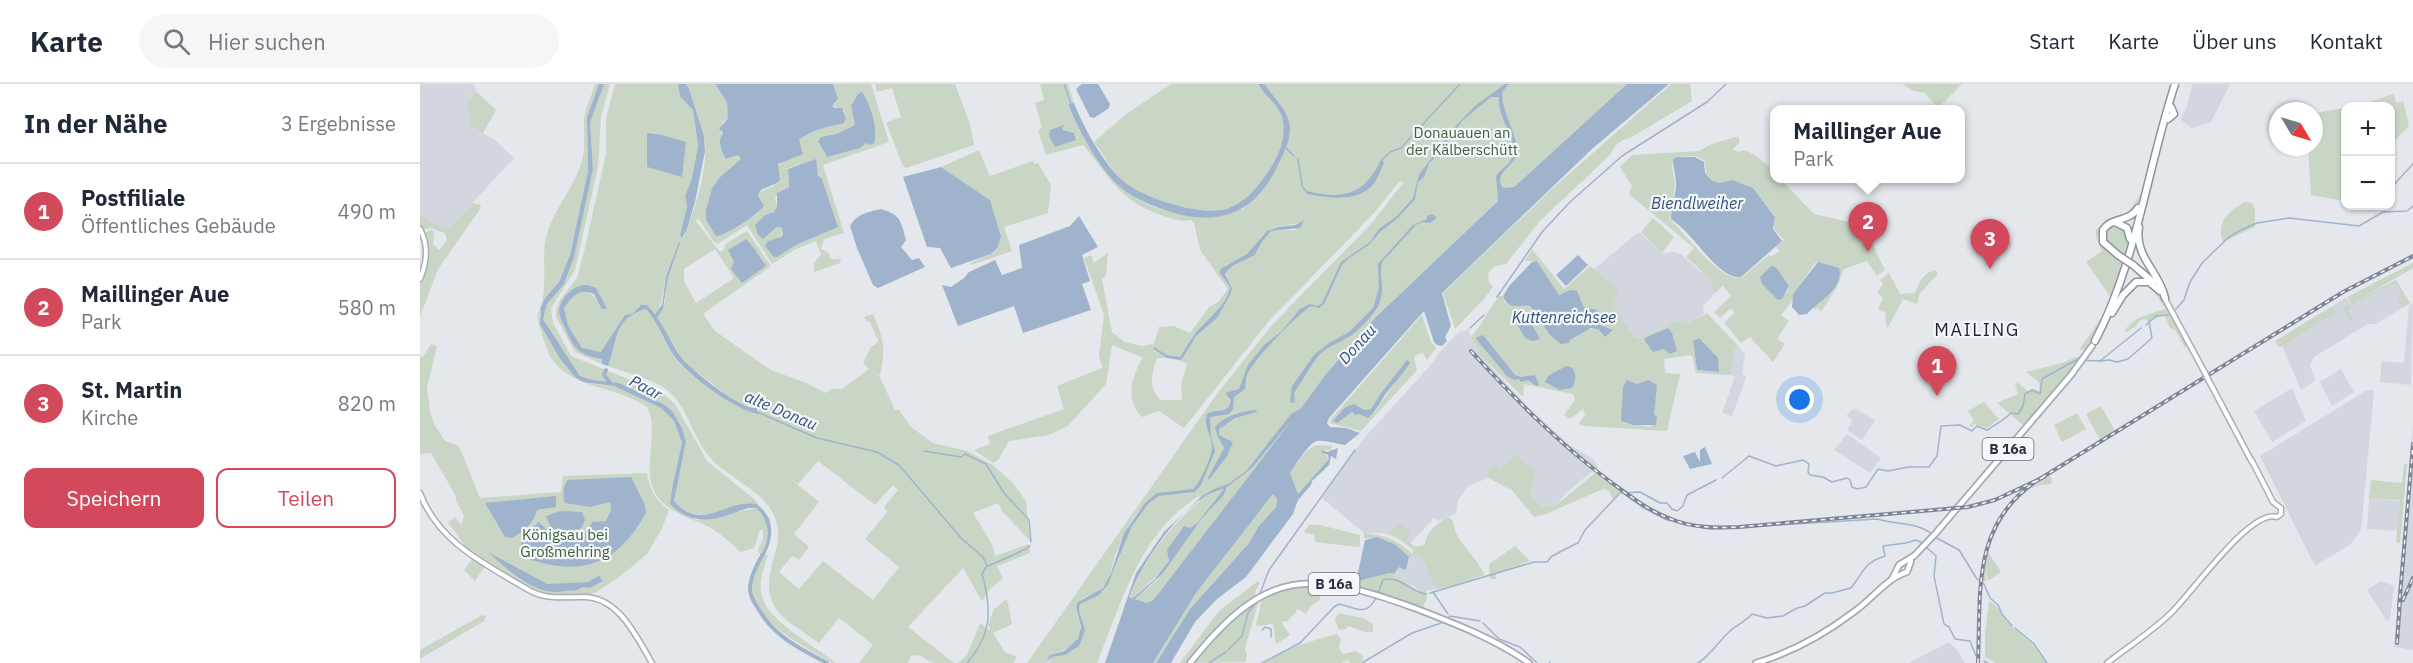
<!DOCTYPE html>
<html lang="de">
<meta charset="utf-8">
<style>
body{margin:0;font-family:"IBM Plex Sans",sans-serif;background:#f6f6f7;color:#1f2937}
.controls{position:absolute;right:18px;top:18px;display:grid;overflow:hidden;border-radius:12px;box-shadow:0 2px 4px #0004}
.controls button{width:54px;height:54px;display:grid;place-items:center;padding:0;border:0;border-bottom:2px solid #e0e1e3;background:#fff;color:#1f2937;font:30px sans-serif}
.compass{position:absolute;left:1849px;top:18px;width:54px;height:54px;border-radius:50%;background:#fff;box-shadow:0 2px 4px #0004;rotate:128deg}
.you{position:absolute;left:1380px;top:316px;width:21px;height:21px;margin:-15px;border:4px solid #fff;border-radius:50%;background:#1a73e8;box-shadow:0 0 0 9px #1a73e833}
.badge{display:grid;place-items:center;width:39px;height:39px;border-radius:50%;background:#d1495b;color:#fff;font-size:20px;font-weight:700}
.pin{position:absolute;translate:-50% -50px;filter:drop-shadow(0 2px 3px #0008)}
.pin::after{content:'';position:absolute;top:32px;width:21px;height:18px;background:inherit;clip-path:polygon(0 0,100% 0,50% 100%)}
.popup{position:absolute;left:1350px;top:21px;width:195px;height:78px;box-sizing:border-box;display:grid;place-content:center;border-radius:12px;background:#fff;filter:drop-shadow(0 2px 4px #0005);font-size:20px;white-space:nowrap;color:#747a83}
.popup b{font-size:22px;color:#1f2937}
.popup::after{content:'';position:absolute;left:50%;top:100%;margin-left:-12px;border:12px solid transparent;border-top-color:#fff}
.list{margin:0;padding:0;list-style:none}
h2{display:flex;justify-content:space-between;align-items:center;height:78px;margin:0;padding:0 24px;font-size:26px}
h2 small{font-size:20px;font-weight:400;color:#747a83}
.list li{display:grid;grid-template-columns:39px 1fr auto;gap:18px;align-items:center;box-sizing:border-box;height:96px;padding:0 24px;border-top:2px solid #e0e1e3}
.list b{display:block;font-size:22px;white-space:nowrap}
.list p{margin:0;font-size:20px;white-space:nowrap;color:#747a83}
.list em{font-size:20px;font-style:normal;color:#747a83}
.actions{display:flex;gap:12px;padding:18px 24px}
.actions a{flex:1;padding:14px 0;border:2px solid #d1495b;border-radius:12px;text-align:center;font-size:21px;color:#d1495b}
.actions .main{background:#d1495b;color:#fff}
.icon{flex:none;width:33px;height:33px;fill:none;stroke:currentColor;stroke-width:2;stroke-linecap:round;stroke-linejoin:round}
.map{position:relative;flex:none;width:1993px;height:579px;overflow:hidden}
header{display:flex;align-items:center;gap:36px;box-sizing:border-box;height:84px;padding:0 30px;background:#fff;border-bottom:2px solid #e0e1e3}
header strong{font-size:28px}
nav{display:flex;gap:33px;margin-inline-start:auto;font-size:21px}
.search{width:420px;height:54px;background:#f6f6f7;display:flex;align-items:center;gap:15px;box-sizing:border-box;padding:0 21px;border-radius:33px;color:#747a83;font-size:22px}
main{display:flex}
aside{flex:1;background:#fff}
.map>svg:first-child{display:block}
.built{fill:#d2d6de}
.green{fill:#c9d6c5;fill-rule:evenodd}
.water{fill:#9fb4cc;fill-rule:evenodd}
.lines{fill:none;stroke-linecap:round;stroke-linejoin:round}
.stream{stroke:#9fb4cc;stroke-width:1.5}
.river{stroke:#9fb4cc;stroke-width:4}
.secondary-casing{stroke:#a9aeb7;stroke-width:7}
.primary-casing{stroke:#a3abb8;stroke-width:8}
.highway-casing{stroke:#8b94a3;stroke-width:9}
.secondary{stroke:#fff;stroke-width:4}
.primary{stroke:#fff;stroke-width:4.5}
.highway{stroke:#fff;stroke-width:6}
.rail-casing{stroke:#7d8696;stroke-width:4}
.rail{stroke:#f4f6f9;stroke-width:1.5;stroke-dasharray:4.5;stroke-linecap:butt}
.secondary-bridge-casing{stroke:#a9aeb7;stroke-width:7;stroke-linecap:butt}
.highway-bridge-casing{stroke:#8b94a3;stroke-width:9;stroke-linecap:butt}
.secondary-bridge{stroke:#fff;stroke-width:4}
.highway-bridge{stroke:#fff;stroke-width:6}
.labels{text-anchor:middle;stroke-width:4.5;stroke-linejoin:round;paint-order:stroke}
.shield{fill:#f4f6f9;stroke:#676e7b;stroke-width:1.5}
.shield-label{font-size:14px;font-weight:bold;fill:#2b3445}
.park-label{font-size:15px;fill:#3f6138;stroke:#f4f6f9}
.water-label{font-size:16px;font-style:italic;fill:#34527a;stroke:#f4f6f9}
.quarter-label{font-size:18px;letter-spacing:1.5px;fill:#1d2536;stroke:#f4f6f9}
</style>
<header>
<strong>Karte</strong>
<div class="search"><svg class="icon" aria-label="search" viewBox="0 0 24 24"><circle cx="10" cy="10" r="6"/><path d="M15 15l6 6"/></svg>Hier suchen</div>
<nav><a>Start</a><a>Karte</a><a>Über uns</a><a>Kontakt</a></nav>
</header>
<main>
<aside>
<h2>In der Nähe<small>3 Ergebnisse</small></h2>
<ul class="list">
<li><span class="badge">1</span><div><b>Postfiliale</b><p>Öffentliches Gebäude</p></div><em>490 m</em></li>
<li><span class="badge">2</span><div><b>Maillinger Aue</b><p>Park</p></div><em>580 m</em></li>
<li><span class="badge">3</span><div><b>St. Martin</b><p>Kirche</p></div><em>820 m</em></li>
</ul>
<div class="actions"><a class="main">Speichern</a><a>Teilen</a></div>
</aside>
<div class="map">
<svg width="1993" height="579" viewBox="0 0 1993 579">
<rect width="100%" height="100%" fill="#e4e7ec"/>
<g class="built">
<path d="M0,0H53L57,8L51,12V42L75,56L94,74L32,141L24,145L0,131Z"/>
<path d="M1772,0H1810L1791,38L1772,44L1760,35L1767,23Z"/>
<path d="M1564,141L1591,158V165L1589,164L1586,168L1583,167L1578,177L1573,173L1576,168L1573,166L1570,173L1552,160Z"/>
<path d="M1219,148L1242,169L1254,168L1262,171L1281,188H1285L1295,198L1290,202L1295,209L1283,222L1284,229L1274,238L1268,241L1255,238L1219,255L1214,253L1192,221L1174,185Z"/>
<path d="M1976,196L1990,219L1956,240H1948L1894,273L1890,281L1895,297L1881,306L1862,262L1916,228L1911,223L1926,213L1931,221Z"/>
<path d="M1993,219L1991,301L1960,298L1962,277L1984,279L1989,221Z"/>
<path d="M1048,244L1051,253L1061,272L1111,326L1151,362L1173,375L1178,383L1148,407L1135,422L1123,423L1110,413L1112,393L1088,405L1069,394L1049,401L1038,416L1036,429L1019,437L1014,434L988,462L977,454L964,449H944L902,414L944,354L1009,283L1019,269L1040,247H1045Z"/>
<path d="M1318,262L1325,271L1322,290L1326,293L1312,332L1302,329L1315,293L1310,291L1315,265Z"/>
<path d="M1921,285L1934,308L1912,322L1900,298Z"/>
<path d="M1872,304L1886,337L1852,358L1834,327Z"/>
<path d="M1947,306H1953L1954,307L1941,446L1931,460L1895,482L1840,372Z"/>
<path d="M1434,324L1455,336L1442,356L1427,346L1433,336L1426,332Z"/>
<path d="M1993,340V566L1974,563Z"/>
<path d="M1427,350L1461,374L1450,389L1414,366Z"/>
<path d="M1949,414L1980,417L1978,447L1947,445Z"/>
<path d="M996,469L1003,475L1016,505L1000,508L995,503L972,492L979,482L982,485L989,476V473Z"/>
<path d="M1960,497L1974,502L1970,535L1967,537L1947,506Z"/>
<path d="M1529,558L1538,567L1545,579H1489Z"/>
</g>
<g class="green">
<path d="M175,0H179L167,33L168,87L150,171L139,198L125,214L119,232L140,275L156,294L173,300L194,302L241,324L254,337L262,359L252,404L250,420L276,436L336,424C352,437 349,455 341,471L337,467L343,455V446H340L334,464L320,468C310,458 299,448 287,442C266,432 240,426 232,402C224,379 239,343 227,323C197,301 154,307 131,274C129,272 118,239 118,236C117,229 120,224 122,218C128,193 119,165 130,141C139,119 156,100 162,76C166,61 163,49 164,35C166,23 172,11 175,0Z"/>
<path d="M184,0H190L181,33L178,83L155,186L131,224L133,239L151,272L243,309L255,320L287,377L334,415L351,436L349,437L336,420C309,426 276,442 254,417L266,358L262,344L252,327L245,321L199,299L173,296L160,292L123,235L127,220L144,200L173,85L170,39Z"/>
<path d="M195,0H258L273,26L278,62L272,94L265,112L267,122L260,151L263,154C274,131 290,79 284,53C282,44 276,35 275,26C273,17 271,9 266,0H295L307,18L308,34L302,39L300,62L306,75L319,71L322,75L299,94L288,139L305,150L339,129C336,97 345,113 360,96L358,81L383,67L378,56C392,44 411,45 426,37L424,26L412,22L418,16L413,0H451L469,58L403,81L424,149L404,155L401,165L408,168L411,175H421L420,179L394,188V179L401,171L396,157L376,165L352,180L327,141L298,160L293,157L278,134L276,137L300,168L304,166L305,160L327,147L351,182L283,230L295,247L351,286L386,299L406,309L411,305H422L449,285L443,278L451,263L456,260L458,256L450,238L446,237L444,233L453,230C464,257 466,262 460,291L450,285L459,291L475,326H479L491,343L513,359L547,367L573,381L593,399L606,417L610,457L582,427L578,419L553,429L572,460L575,472L609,460L610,469L577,482L583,494L570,505L562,517L543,484L488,543L534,579C529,579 519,579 514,579C504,576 503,569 491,572L488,579H439L453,561L419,534L399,559C360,531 339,525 354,473C358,461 360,449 356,437C347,406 307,395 288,371C272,351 268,323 247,306C231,294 206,289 188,282C198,257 193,234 226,225C238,239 243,255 252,270C268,295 310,317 335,330L339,327L337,324L316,318L273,285L260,271L237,234L245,217L248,194L254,177C251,183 248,188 246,194C242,207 244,220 235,230L227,221H221L212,230L205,231L182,268C176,267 167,268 162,264C151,257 144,236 144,224C165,196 167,206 186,225L172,201L148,210L140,232C151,257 152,269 182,275V280L155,268L136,233V227L140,216L157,194L164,168L186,70V35ZM436,15L450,25L456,51L442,61L404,70L401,53L416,50L435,41L431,22ZM266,58L262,87L227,83ZM396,76V85L402,95L418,143L376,161L359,171V155L363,147L362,144L357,143L343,155L345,131L354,128L357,122L355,113L369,103L368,84ZM295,165L314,194L276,219L264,197V185ZM398,377L455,421L473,401L478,406L464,423L467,428L445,455L479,483L453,516L403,477L379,505L359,488L372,472L379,476L389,463L374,450L399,418L368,393L378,400Z"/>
<path d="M455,0H535L550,40L554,61L486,84L482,80L467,41V38L481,33L472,4L457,8Z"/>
<path d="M620,0H648L654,19L648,21C664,62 698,116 744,126C763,130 802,125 823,125L845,104L865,65L870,50L861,21L845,0H1207L1094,103L1083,104L1081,101L1077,105L1078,117L955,234L906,290L881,324L871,330L826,387L815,395L832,384L874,334L738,510L732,517L726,519L715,515L737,496L784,432L770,444L763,443L748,466L749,477L744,485L713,514L709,512C725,476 749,442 780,417L779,412C719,449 702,518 677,579H628L632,573L646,571L665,546L659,526L660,520C666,515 675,514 680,509C704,482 703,439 732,416C745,406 764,414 777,406C725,402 705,438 692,482C690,490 689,497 683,503C678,509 670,511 663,514L656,526C667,557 656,562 630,571L626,579H607L799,307L853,240L951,140L984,98H979L953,130L849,237L764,344L739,327L722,333C705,317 711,292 723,274L692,261L686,300L648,342L629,351L589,357L578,376L573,379L554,366L570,360L568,352L644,325L637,302L682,284L679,271L684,231L664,174L671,171L674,179L688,169L686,192L682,195L692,248L705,258L721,262L734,260L739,243L753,242L770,249L789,223L798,218L808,205L780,166L774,139L771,136C761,138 753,135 744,132C698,117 691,94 663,61L626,71L618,46L622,44L615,19L624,16ZM883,136L875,146L851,147L841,159L835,171L822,176L805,189L812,204L811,209L798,233L776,252L759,276L767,280L761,301L762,316H741C727,304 732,289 737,274H747L733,266L734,263L747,271L760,273C767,264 772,254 779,245C790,232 806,221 810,203L799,188C806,178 818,177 828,170C837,163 840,150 851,145C862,140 872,143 883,136Z"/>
<path d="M751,0H838C845,13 861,22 863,38C866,55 858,74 848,89C837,104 828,117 809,124C782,133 720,115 701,95C690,84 683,70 674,58L705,31Z"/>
<path d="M1251,0H1270L1272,17L1210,54C1201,55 1194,62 1191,70L1119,138L1086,180L1075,182L1068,189L1069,198L1073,203L1064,215L1035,245L1023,209L1132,105Z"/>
<path d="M1482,0H1542L1518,24L1505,9L1494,7Z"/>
<path d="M57,8L76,26L63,49L51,42C51,28 42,18 57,8Z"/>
<path d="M1974,10L1976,19L1983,17L1989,42L1971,60L1970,22H1937Z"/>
<path d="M1925,24V117L1891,111L1888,63H1894V29Z"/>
<path d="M1318,52L1320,58L1313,65L1318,68L1324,66C1337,71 1346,79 1355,89V94L1360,95L1394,130L1443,141L1465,186L1457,192L1447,177L1424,185L1416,205L1401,228L1398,224L1394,226L1393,223C1409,215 1409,199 1412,182H1406L1398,178L1395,179L1374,210L1371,219L1361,231L1369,237L1357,255L1365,260L1353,278L1330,253L1321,259L1304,239L1314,229L1313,226L1310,225L1300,234L1294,228L1311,212L1303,202L1295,209L1290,202L1294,198L1266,173L1274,164L1209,110L1212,102L1200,83L1212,71L1279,67L1289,61ZM1276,72L1285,77L1286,89L1291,96L1300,99L1313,96L1333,104L1355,132L1354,145L1364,156L1356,163L1360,167L1351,172L1349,171L1321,194C1301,198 1265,150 1250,135L1255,100L1252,83L1254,73ZM1351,182L1356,184L1369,202L1368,207L1359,216L1342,200Z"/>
<path d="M559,66L570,92L613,77L614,80L618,79L631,101L628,129L584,143L592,167L551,181L550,179L571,170L578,163L581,151L570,116L521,83Z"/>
<path d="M1721,109L1716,125L1680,146L1681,159L1705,177C1695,207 1686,239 1667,265L1659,266L1682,233L1692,215L1666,178L1682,167L1676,153V146L1687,135L1708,129Z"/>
<path d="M1825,118L1832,119L1835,125V143L1803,158C1795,138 1810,126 1825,118Z"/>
<path d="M53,119L60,121L61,124L18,185L0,233C0,222 0,210 0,199C4,177 14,176 4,149L11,146L14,148L13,160L19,166L27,156L25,149L10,144L2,146L0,143V131L24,145L32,141Z"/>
<path d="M1233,134L1254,153L1242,169L1221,148Z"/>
<path d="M1694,139L1704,142L1709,156L1706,174L1686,161L1683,148Z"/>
<path d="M1112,165L1144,205L1170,182L1199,207L1193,221L1214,253L1219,255L1255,238L1264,236L1269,240L1287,229L1318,262L1315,265L1310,291L1276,289L1272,271L1244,275L1245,289L1260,290L1247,347L1164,342L1159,340L1165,331L1163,325L1150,335L1144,331L1155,316L1153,310L1104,300L1103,313L1061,272L1051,253C1062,241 1068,226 1079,212H1083L1085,219L1110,222L1129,250L1150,256C1161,249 1172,240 1184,249L1192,246L1180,241L1177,226L1164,223L1162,216L1150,206L1139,211L1117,177H1105ZM1279,254L1294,270L1299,288L1277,286L1273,257ZM1211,297L1217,300L1237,301L1231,343L1203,339Z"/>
<path d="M1993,179V184L1942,214L1976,196L1990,219L1982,224L1979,220L1980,206L1976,201H1970L1931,221L1928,228L1932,233L1931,237L1923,224L1931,220L1927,213Z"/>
<path d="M1515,186L1518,190L1500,209L1497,220L1483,215L1467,245L1465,228L1458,226L1463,214L1457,208L1463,200L1460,196L1469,189L1480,210L1495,209C1499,198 1503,189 1515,186Z"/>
<path d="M1723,197L1736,206L1767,261L1765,264L1755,246L1750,244L1744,230L1730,238L1726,235L1720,236L1716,242L1707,248L1704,246L1718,234L1745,225L1734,207L1726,201H1717L1707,210L1710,204Z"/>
<path d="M1911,223L1917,228L1859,264L1855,257Z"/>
<path d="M1002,231L1011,258L1016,264L1007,276L1003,269L997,270L994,274L997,286L941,347L910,339L911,335ZM987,276C981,296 965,310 955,328H932L913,337L925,323L937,321L945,326L951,325L961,309Z"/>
<path d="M11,260L17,262L7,303L10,328L15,342L25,357L39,362L60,414L141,408L143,392L227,389C230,407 235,415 249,426L242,444L227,470L198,494L170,512L134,513L114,508L67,479L55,497L44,486L53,474L42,462L44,460L28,439L35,433L41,441L44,432L36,417V412L11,369L0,370V273H3Z"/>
<path d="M1656,273H1663L1642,300L1603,341L1577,319L1598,310L1595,300L1598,299L1608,307L1612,305L1620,307L1619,298L1606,288L1642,279Z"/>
<path d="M1564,318L1579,335L1567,344L1554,340L1552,343L1549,342L1554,336L1548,327Z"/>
<path d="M1681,322L1695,347L1680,356L1666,330Z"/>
<path d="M1657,329L1666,345L1642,358L1634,341Z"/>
<path d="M896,361L912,362L911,366H902L909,375L878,410L870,389L886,367Z"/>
<path d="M1096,370L1115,388L1110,412L1123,423L1135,422L1175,389L1202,408L1193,415L1189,407L1183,405L1126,430L1114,433L1090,404L1069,394L1067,390L1075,381L1081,386Z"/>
<path d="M1984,380H1987L1980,459L1976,458L1980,416L1949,414L1951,396L1982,399Z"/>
<path d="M1629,392L1632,394L1631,400C1627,401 1622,400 1617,402C1594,409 1574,447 1568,468L1581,488L1568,497L1566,486V497H1563C1566,445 1586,419 1629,392Z"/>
<path d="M853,410L857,415L856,423L838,443L829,459L770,525L736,579H733L776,509Z"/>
<path d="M1028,433L1033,436C1034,458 1057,471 1064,491L1032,502L1016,505L1003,475L996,470L989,473C979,462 959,453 944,454V449C965,451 977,456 993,470V466L982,456L971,450V447L979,440L990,448L988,457L995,463L1005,461C1005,449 1018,438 1028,433Z"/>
<path d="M889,441H900L940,451V463L895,458L894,451L884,448Z"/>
<path d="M1095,462L1110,477L1076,489V495H1070L1069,480Z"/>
<path d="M345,471H348C343,485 337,504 344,518C353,539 397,564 416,579H412C386,563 325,535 333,496C335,488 341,478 345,471Z"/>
<path d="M969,488L1000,508L1006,506L1007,514L1002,525L935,502L938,497Z"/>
<path d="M838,497L840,499L836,506L834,519H838L825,565L827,571L825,578L760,579L799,527Z"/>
<path d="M901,501L900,515L890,523L886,530L878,525L868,537L861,538L870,551L858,559L856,560L853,540L836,542L842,514L871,503Z"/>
<path d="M587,515L592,540L573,549L585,568L597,573L593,579H538L547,571L560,539L571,547L568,541L574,525Z"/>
<path d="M1569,517L1577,523L1587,538L1613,561L1626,579H1576L1565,573V549Z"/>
<path d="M918,529L943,534L953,540V548C945,550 936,544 928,542L926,545L919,546L915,536Z"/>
<path d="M62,531L66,532L64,537L0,575V566Z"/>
<path d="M917,550L921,555L919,562L921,568L924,570L935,567L943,572V575L941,579H931L927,576L922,579H844C866,564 891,557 917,550Z"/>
</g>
<g class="water">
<path d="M179,0H184L170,39L173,85L154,173L144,200L127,220L123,235L160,292L173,296L199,299L245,321L252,327L262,344L266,358L254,417C283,449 305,415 336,420C356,434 354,455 343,474L341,471C350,455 351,437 336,424C326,423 318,428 308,431C286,439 267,437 250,420L252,404L262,359L254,337L241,324L194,302L163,298L156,294L140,275L120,240L121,223L125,214L139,198L150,171L168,87L167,33Z"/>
<path d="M258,0H266L269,5L284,52L285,67L275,118L267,145L262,154L260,151L267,122L265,112L272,94L278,62L273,26L260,12Z"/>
<path d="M295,0H413L418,15L412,22L415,24H422L426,35L424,39C409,43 390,46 379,56L383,70L358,80L360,96L357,99L341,106L338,112L344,122C338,131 307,151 296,152L286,136V126L292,105L299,94L321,75L318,71L306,75C301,66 297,58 303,48L299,45L308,34L307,18Z"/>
<path d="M662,0H678L690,20L689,24L674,34L670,33L656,5Z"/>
<path d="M838,0H845C853,13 865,22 869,38C873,52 864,68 858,81C834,133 794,144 742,125C726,119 711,113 698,101C679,84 657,44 648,20L654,19C663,42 683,79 702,96C721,114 784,134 809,124C828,116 837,104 848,88C858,74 866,55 863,37C861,22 845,13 838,0Z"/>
<path d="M1085,0H1089L1082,8C1082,30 1098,51 1097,68C1096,82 1072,89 1083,104L1094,103L1207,0H1249L1172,65L1022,209L1031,242L1025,253L1027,257L1022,262L1017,261L1014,258L1004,227L909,334L907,339L910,343L926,344L940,349L925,361C917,360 905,356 897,357C889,358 875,382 870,389L878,410L909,375L908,371L901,368L902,366L907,368L918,364L916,375L911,372L909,381L892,397L891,401L878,416L873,430L826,493L797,515L775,538L751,579H736L770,525L829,459L838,443L856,423L857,415L853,410L776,509L733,579H685L716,489L744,448L782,412L794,405L808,400L826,387L871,330L881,324L906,290L955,234L1078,117L1076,92C1080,86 1089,81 1092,74C1100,58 1077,35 1079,13H1071L1042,37L1018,71L1009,79L1004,93L998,98L995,115L978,134L960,148L949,161L929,174L922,181L904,220L899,224L891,222C877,231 832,277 827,291C825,295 826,301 825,305L814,313L813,325L809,330L790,333L791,353L795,367L781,401L775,408L739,412L728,420L712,442L688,500L679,511L660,520L659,526L665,546L659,562L645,571L632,573L626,579L630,571L644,567L658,555L661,543L656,523L658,518L683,504L691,489L704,449L725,419L737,409L773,405C779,401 793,370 792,362C791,350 783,342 787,330C797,324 809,331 811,316L805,309L819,305L828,281L844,261L862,247L880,225L890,220L898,222L902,219L921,178L950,158L959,145L977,132L993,114L999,91L1032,46L1055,22ZM872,336L738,510L732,517L726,519L715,515L743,489L783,433L803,412L807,403L832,384ZM804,405L778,438L770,444L764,442L747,466L749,477L735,495L713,514L709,513C722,478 766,411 804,405Z"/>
<path d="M442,8C450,20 459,45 454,59L450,61L446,59L440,64L407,73L398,57L401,53L416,50L435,41L431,22L438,10Z"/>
<path d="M644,41L642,46L654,49L656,56L635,63L629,52L630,46Z"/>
<path d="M227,49L242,51L266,58L262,93L227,83Z"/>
<path d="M1256,73H1275L1284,78L1285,89L1291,96L1300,99L1313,96L1333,104L1355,133L1353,145L1362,157L1321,193C1302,196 1279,160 1266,148C1262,143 1256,139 1251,135C1251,122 1256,112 1256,100C1256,91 1253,84 1253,75Z"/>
<path d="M396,75L398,91L402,95L418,143L376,161L357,173H354L345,162L348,157L361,153L363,150L362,144L357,143L343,155L338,151L335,141L345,131L354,128L357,122V109L369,103L368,85Z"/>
<path d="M961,76L964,78C961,86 957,97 951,103C935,118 907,114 887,110L882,103V101L887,107C924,116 944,111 961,76Z"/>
<path d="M521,83L570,116L581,152L578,163L571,170L531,184L520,164L507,163L483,93Z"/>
<path d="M461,125C481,131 481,137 486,156L481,163L492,176L499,174L505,183L458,204L453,201L437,164L430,142C436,130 448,128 461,125Z"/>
<path d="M1012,130L1017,134L1010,139L1002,138L996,141L962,178C958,192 966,203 959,220C954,231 938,248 927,254C918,260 908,262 900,270C892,279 881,299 874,309L875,319L870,318L872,302L894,271L909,259L929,248L953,224L959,204L958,180L993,141L1007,135V132Z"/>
<path d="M659,132L678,163L662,171L670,197L662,200L671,226L603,249L594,222L538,242L522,201L531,203L544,194L549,188L575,176L582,191L602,184L599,161L650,142Z"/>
<path d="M884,136L880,144L851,147L841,159L835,171C824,177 813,179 805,190L812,204L811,209L798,233L776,252L762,275L759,276L747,274L733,265L734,263L747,271L760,273C765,266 768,259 773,253C784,236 806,224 810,203L799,188L802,184L827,170L847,147L858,143L875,141Z"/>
<path d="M326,155C334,163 339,172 346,182L322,199L311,185L314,178L308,166Z"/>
<path d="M259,158L260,159L248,194L243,224L237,234C247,246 252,262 262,274C273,287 320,326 337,324L338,330C315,326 264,289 252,269C243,254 238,239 226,225C193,234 198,257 188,282L182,280V275C159,271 154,265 145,244C143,239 139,233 139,227C141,210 161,194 176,204L187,225H182L174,210C159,203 152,213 144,224L148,242L162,264L181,268L205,231L212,230L221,221H227L235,230L242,221L246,193Z"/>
<path d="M1158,171L1168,181L1146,202L1136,191Z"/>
<path d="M1117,177L1139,211L1150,206L1157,207L1164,223L1177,226L1180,230V241L1193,246L1185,253L1179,246L1171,244L1150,256L1149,259L1141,260L1129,250L1110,222C1098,221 1088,226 1083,212L1089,202L1112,178Z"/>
<path d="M1398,178L1419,184C1425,205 1397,218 1387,230L1379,231L1372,223L1373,210Z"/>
<path d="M1351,182L1356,183L1369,202L1362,215L1358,216L1342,200L1340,193Z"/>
<path d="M1105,228L1120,255L1112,257L1105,254L1091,230Z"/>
<path d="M1248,244L1252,249L1257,267L1250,270L1244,265L1233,268L1225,257V254Z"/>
<path d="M1063,251L1095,291L1101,293L1115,291L1119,301L1116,302L1108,296L1101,298L1099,295L1094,296L1087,292L1057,256L1056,254Z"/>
<path d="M1279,254L1298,274L1299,288L1277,286L1273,257Z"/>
<path d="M987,276L990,279C982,292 971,302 963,314C958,322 955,328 948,334L939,330L935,331L932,328L917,339L913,337L925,323L934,320L945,326L951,325L961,309Z"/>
<path d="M1146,282L1151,283C1157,290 1156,296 1152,304L1140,306L1125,298L1128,292Z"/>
<path d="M1207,296L1217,300L1228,296L1237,301L1234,330L1237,333L1236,341H1213L1201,337L1203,303Z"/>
<path d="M836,326L837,328L815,334L799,345V351L813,358L807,372L789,396L788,394L804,364L798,353L795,343C804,332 822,327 836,326Z"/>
<path d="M1285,363L1292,380L1270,385L1263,372L1275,368L1280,378V366Z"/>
<path d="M211,393L225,421L226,429C221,436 218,443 213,449C184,487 149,489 106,474L101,460L106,449L119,438L128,447L138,452L141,450L131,443L126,432L140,427L162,428L165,436L162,443L157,448L159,451L167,447L172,438L186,437L191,426L190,418L170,423L145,419C142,413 143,401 148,396Z"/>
<path d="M136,412V423L117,426C114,439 103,448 92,454L85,453L65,419Z"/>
<path d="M957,453L976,461L989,473L986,485L985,486L979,483L974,490L969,489L938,497L937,493L945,456Z"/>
<path d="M68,468L127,500L168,498L179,492L183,497L170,504L162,503C154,509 153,505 145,507C117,514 88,486 68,468Z"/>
</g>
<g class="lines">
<g class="stream">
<path d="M644,0L651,20"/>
<path d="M864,62L874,72"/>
<path d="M878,75L882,101"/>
<path d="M962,76L970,68L981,64L1040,0"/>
<path d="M1970,105L1993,80"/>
<path d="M1077,213L1122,148L1150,118L1202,72L1287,18L1306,0"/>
<path d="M1756,225L1764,216L1770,198L1782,179L1809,153L1821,146L1837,139L1869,134L1939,142L1963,128L1987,127L1993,122"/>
<path d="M1726,241L1736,232L1748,231"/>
<path d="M1050,244L1064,231"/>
<path d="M1680,277L1689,276L1697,278L1708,275L1732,254L1729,237"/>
<path d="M337,328L397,354L457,368L479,381L541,454L563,473L567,482L562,490C572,525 572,551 547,579"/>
<path d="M504,367L541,373L545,370L566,380L584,409L609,436L611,458"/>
<path d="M1302,394L1329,372L1356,382L1383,376L1389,380L1388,388L1390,391L1403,393L1412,398L1427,394L1430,396L1432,403L1437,405L1446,403L1458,385L1468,387L1488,383H1509L1517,372L1521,342L1540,341L1552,347L1557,342L1567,346C1575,341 1584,336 1591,329L1598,330L1603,322L1605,310L1612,306L1620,310L1622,295L1656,276L1680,277L1721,244"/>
<path d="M1204,410L1222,423L1247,436L1289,445L1457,435C1476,441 1495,437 1512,450"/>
<path d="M1515,453L1539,466L1557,495L1564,500L1570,514L1578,521L1582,530L1592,542"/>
<path d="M1506,463L1516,472L1514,492L1524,540L1529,543L1535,555L1550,557L1556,572"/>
<path d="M568,482C575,479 607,465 610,462"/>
<path d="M1013,508L1028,530"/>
<path d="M958,509L963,496C980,491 990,508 1006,510"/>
<path d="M1010,509L1114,478H1127L1132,472C1141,468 1148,463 1158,459L1165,446L1200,409L1220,408L1240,419H1247L1252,425L1257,427L1263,422L1267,411L1296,396"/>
<path d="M839,512L849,486L935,366"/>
<path d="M1027,535L1030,532L1060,537"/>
<path d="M1063,539L1079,555L1100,563L1113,575"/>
<path d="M1595,544L1614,560L1627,579"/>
<path d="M842,546L845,543L851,545V553"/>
<path d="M808,566L822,552L828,529L837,517"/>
<path d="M1114,576L1117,579"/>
<path d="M1564,577L1568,579"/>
<path d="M789,579L806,568"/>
<path d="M842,579L880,559L914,523L919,520C937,524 946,533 956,514"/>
<path d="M942,579L992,549L1024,538"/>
<path d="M1129,579L1130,578"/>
<path d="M1278,579C1291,571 1298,558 1309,548C1316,541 1325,538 1332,530L1347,534L1363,532L1377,524L1385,522L1405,509H1412L1431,504C1444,488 1443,479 1465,472L1463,462L1486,459L1496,456L1503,459"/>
</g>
<g class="river">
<path d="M186,286L184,291L190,299"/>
<path d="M343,470C337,480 330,493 330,505C330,512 335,520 339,526C355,553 380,565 407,579"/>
</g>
<defs>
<g id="secondary">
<path d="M0,145C9,162 7,178 0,195"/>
<path d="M1744,213L1785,289"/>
<path d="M1789,297L1832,378"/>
<path d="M0,409C18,458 65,480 107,505C125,516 141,513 161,513C198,511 216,552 232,579"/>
<path d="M1687,579C1708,563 1731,548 1750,530C1770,512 1830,424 1857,433L1861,430V424L1853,418L1832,377"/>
</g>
<g id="primary">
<path d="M1472,495L1479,481L1494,472L1515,450L1651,291L1672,262"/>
<path d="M770,579C846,484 888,485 997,525C1036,540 1075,555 1109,579"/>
<path d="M1336,579C1373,568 1405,550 1435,527C1452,515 1467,494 1487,488L1491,477"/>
</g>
<g id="highway">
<path d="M1748,35L1754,30L1751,23"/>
<path d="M1695,138L1707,144L1710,155"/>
<path d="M1719,143C1714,173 1739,187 1745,214"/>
<path d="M1698,171L1683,158V146C1691,133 1710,138 1718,124"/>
<path d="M1713,181L1733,198"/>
<path d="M1692,229L1703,211L1716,198H1729L1740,207"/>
<path d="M1675,257C1717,177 1727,85 1755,0"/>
</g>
</defs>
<use href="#secondary" class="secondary-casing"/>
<use href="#primary" class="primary-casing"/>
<use href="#highway" class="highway-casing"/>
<use href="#secondary" class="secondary"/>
<use href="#primary" class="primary"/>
<use href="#highway" class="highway"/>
<defs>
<g id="rail">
<path d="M1051,267C1096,316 1138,359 1192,399C1211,413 1229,427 1251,435C1273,444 1295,444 1319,443L1548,423L1575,416L1624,393"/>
<path d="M1983,516L1993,494"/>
<path d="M1979,523L1993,360"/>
<path d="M1977,559L1980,517"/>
<path d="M1558,579C1561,508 1551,440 1618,396L1923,208L1993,172"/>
</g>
</defs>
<use href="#rail" class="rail-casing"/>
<use href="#rail" class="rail"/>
<defs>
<path id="secondary-bridge" d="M1785,289L1789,297"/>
<path id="highway-bridge" d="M1698,171L1713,181"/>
</defs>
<use href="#secondary-bridge" class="secondary-bridge-casing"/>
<use href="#highway-bridge" class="highway-bridge-casing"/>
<use href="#secondary-bridge" class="secondary-bridge"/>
<use href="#highway-bridge" class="highway-bridge"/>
</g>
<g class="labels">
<g class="shield">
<rect x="1562.5" y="354" width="51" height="22" rx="4.5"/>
<rect x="888.5" y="489" width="51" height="22" rx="4.5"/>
</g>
<g class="shield-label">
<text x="1588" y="370">B 16a</text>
<text x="914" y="505">B 16a</text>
</g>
<g class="park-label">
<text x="1042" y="54">Donauauen an<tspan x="1042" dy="17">der Kälberschütt</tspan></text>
<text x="145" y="456">Königsau bei<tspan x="145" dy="17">Großmehring</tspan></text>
</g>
<g class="water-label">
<text x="1277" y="125">Biendlweiher</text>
<text x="1144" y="239">Kuttenreichsee</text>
<text transform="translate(937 260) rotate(-48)" y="6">Donau</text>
<text transform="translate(226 303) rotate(28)" y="6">Paar</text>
<text transform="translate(361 326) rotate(23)" y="6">alte Donau</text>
</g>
<g class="quarter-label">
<text x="1557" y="252">MAILING</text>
</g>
</g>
</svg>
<div class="controls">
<button>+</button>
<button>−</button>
</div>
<svg class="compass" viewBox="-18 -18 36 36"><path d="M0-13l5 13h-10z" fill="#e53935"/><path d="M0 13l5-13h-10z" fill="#747a83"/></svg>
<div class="you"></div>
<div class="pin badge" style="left:1517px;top:312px">1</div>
<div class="pin badge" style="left:1448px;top:168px">2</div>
<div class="popup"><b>Maillinger Aue</b>Park</div>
<div class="pin badge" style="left:1570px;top:185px">3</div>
</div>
</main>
